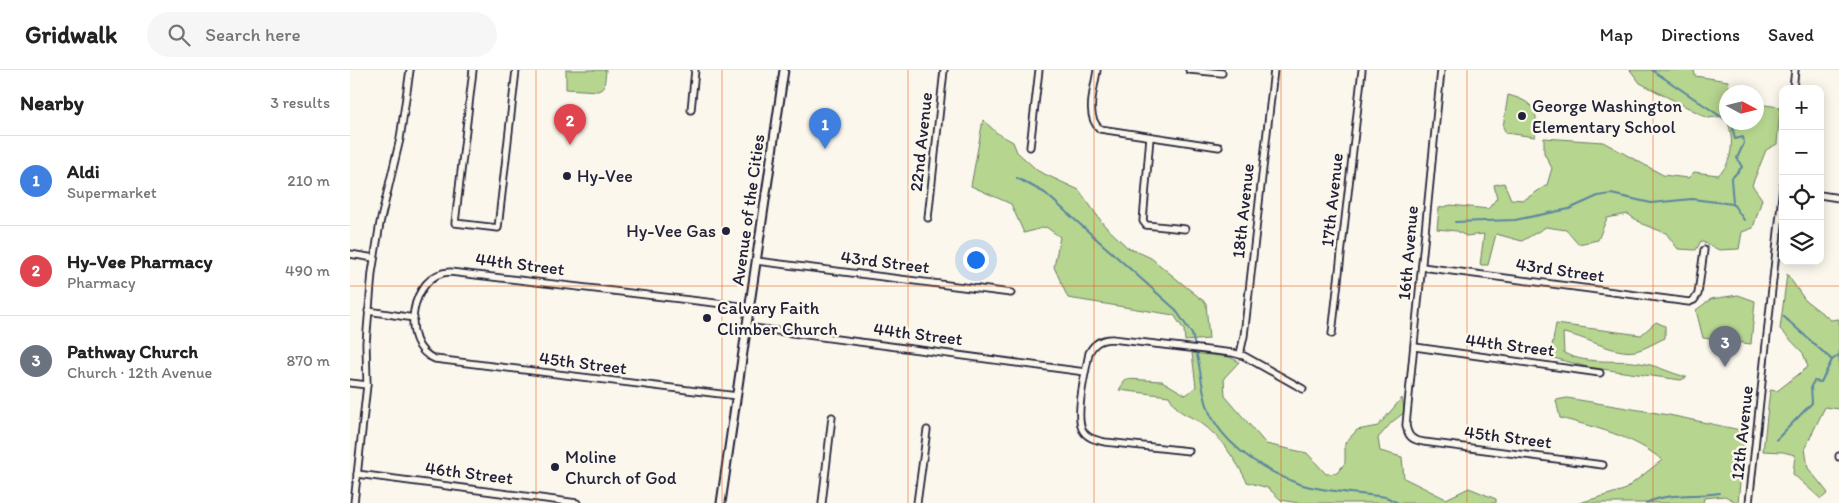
<!DOCTYPE html>
<meta charset="utf-8">
<style>
body{margin:0;font-family:Itim,sans-serif;background:#f6f6f6;color:#222}
.controls{position:absolute;right:15px;top:15px;display:grid;overflow:hidden;border-radius:10px;box-shadow:0 2px 12px #0003}
.controls button{width:45px;height:45px;display:grid;place-items:center;padding:0;border:0;border-bottom:1px solid #e0e0e0;background:#fff;color:#222;font:25px sans-serif}
.compass{position:absolute;left:1369px;top:15px;width:45px;height:45px;border-radius:50%;background:#fff;box-shadow:0 2px 12px #0003;rotate:97deg}
.you{position:absolute;left:625px;top:189px;width:18px;height:18px;margin:-12px;border:4px solid #fff;border-radius:50%;background:#1a73e8;box-shadow:0 0 0 8px #1a73e833}
.badge{display:grid;place-items:center;width:32px;height:32px;border-radius:50%;background:#7c3aed;color:#fff;font-size:16px;font-weight:700}
.pin{position:absolute;translate:-50% -41px;filter:drop-shadow(0 1px 2px #0008)}
.pin::after{content:'';position:absolute;top:26px;width:18px;height:15px;background:inherit;clip-path:polygon(0 0,100% 0,50% 100%)}
.list{margin:0;padding:0;list-style:none}
h2{display:flex;justify-content:space-between;align-items:center;height:65px;margin:0;padding:0 20px;font-size:21px}
h2 small{font-size:16px;font-weight:400;color:#767676}
.list li{display:grid;grid-template-columns:32px 1fr auto;gap:15px;align-items:center;box-sizing:border-box;height:90px;padding:0 20px;border-top:1px solid #e0e0e0}
.list b{display:block;font-size:19px;white-space:nowrap}
.list p{margin:0;font-size:16px;white-space:nowrap;color:#767676}
.list em{font-size:16px;font-style:normal;color:#767676}
.icon{flex:none;width:28px;height:28px;fill:none;stroke:currentColor;stroke-width:2;stroke-linecap:round;stroke-linejoin:round}
.map{position:relative;flex:none;width:1489px;height:433px;overflow:hidden}
header{display:flex;align-items:center;gap:30px;box-sizing:border-box;height:70px;padding:0 25px;background:#fff;border-bottom:1px solid #e0e0e0}
header strong{font-size:24px}
nav{display:flex;gap:28px;margin-inline-start:auto;font-size:18px}
.search{width:350px;height:45px;background:#f6f6f6;display:flex;align-items:center;gap:12px;box-sizing:border-box;padding:0 18px;border-radius:28px;color:#767676;font-size:19px}
main{display:flex}
aside{flex:1;background:#fff}
.map>svg:first-child{display:block}
.green{fill:#b6d58f;stroke:#6c7c65}
.lines{fill:none;stroke-linecap:round;stroke-linejoin:round}
.stream{stroke:#5c86a0;stroke-width:2}
.minor-casing{stroke:#22223b;stroke-width:9}
.major-casing{stroke:#22223b;stroke-width:11}
.minor{stroke:#fbf7ec;stroke-width:5.5}
.major{stroke:#fbf7ec;stroke-width:7}
.grid{fill:none;stroke:#e8590c;stroke-width:1;stroke-opacity:0.55}
.poi-dot{fill:#22223b;stroke:#fbf7ec;stroke-width:2}
.labels{text-anchor:middle;stroke-width:5;stroke-linejoin:round;paint-order:stroke}
.poi-label{font-size:18px;fill:#22223b;stroke:#fbf7ec;text-anchor:start}
.street-label{font-size:18px;fill:#22223b;stroke:#fbf7ec}
</style>
<header>
<strong>Gridwalk</strong>
<div class="search"><svg class="icon" aria-label="search" viewBox="0 0 24 24"><circle cx="10" cy="10" r="6"/><path d="M15 15l6 6"/></svg>Search here</div>
<nav><a>Map</a><a>Directions</a><a>Saved</a></nav>
</header>
<main>
<aside>
<h2>Nearby<small>3 results</small></h2>
<ul class="list">
<li><span class="badge" style="background:#3f7fe0">1</span><div><b>Aldi</b><p>Supermarket</p></div><em>210 m</em></li>
<li><span class="badge" style="background:#e0444e">2</span><div><b>Hy-Vee Pharmacy</b><p>Pharmacy</p></div><em>490 m</em></li>
<li><span class="badge" style="background:#6b7280">3</span><div><b>Pathway Church</b><p>Church · 12th Avenue</p></div><em>870 m</em></li>
</ul>
</aside>
<div class="map">
<svg width="1489" height="433" viewBox="0 0 1489 433">
<rect width="100%" height="100%" fill="#fbf7ec"/>
<filter id="ink" filterUnits="userSpaceOnUse"><feTurbulence type="fractalNoise" baseFrequency=".02" numOctaves="2"/><feDisplacementMap in="SourceGraphic" scale="10" xChannelSelector="R" yChannelSelector="G"/><feConvolveMatrix kernelMatrix="1 2 1 2 8 2 1 2 1" color-interpolation-filters="sRGB"/></filter>
<g filter="url(#ink)">
<g class="green">
<path d="M216,0H256L254,18L248,21L216,19Z"/>
<path d="M1280,0H1344L1345,6L1378,11L1380,22H1376V48L1375,46L1358,48L1290,13Z"/>
<path d="M1158,25C1185,32 1189,41 1185,67L1156,63L1153,57Z"/>
<path d="M1407,34L1430,37L1427,74L1416,80L1402,115L1412,129L1403,158L1392,162L1389,179L1369,180L1351,171L1346,180L1328,179L1316,163L1292,154L1278,144L1257,148L1248,170L1228,174L1216,160L1196,157L1172,171L1146,164L1138,195H1130L1134,164L1116,166L1107,161L1087,159L1089,138L1101,135L1138,139L1147,128L1144,115L1154,113L1161,129L1174,130L1197,115L1202,98L1194,83V68L1253,72L1313,105L1338,108L1344,102L1368,105C1383,94 1384,68 1378,53L1406,52Z"/>
<path d="M633,50L647,63L663,72L667,82L688,101L729,120L754,155L777,177L801,188L856,233L859,269L835,271L834,260L824,245L718,228L704,197L710,167L696,157L674,163L661,134L621,116Z"/>
<path d="M1437,204L1455,230L1481,250L1489,249V339L1475,337L1455,378L1458,398L1478,423L1471,429L1443,404L1445,385L1433,382L1413,381L1420,320L1427,321L1458,297L1453,283L1430,259Z"/>
<path d="M1388,225L1405,231L1401,274L1353,268L1346,240L1361,229Z"/>
<path d="M1306,252L1315,256V268C1306,272 1295,279 1285,281C1265,285 1234,266 1213,263L1214,283C1239,296 1269,288 1296,294C1308,296 1322,304 1337,307L1331,310L1237,297L1200,287L1206,254L1291,265Z"/>
<path d="M842,283L880,287L889,292L874,308L875,326L916,374L957,383L976,404L987,403L995,393V373L1007,360L1028,356L1052,328L1055,342L1042,352L1028,368L1030,381L1052,387L1054,408L1096,429L1119,418L1146,429V433H948L931,430L918,418L897,412C888,393 869,365 851,353C834,342 830,346 819,326L769,320L776,309L812,311L836,325L846,317Z"/>
<path d="M1217,328L1319,345L1395,361L1388,433L1375,426L1354,428L1353,433H1229L1274,420L1312,390C1284,366 1244,357 1210,348L1206,330Z"/>
</g>
<g class="lines">
<g class="stream">
<path d="M1302,0L1376,50"/>
<path d="M1379,52L1382,55L1385,69L1393,67L1394,73L1387,88L1392,97L1381,109L1383,132"/>
<path d="M667,108L695,123L825,239L842,264L845,277"/>
<path d="M1105,152L1165,150L1219,139L1248,126L1261,124L1301,133L1342,129L1383,134L1394,150"/>
<path d="M1433,246L1482,290"/>
<path d="M846,281C852,304 852,331 864,351C882,381 918,402 949,414C971,421 1012,424 1036,427L1048,433"/>
<path d="M1426,370L1462,333L1461,316L1464,311L1471,312L1482,290L1489,285"/>
<path d="M1296,433C1320,422 1345,427 1369,423"/>
</g>
<defs>
<g id="minor">
<path d="M123,0L105,153L148,158L166,0"/>
<path d="M747,0C745,17 734,46 750,59L869,77"/>
<path d="M839,0L872,3"/>
<path d="M1091,0L1056,355C1058,367 1062,370 1074,372L1253,395"/>
<path d="M1443,19L1445,0"/>
<path d="M341,40L345,0"/>
<path d="M800,67L793,151L796,155L835,159"/>
<path d="M680,77L689,0"/>
<path d="M1470,125L1489,128"/>
<path d="M578,148L594,0"/>
<path d="M0,184L24,188"/>
<path d="M406,191L661,223"/>
<path d="M1072,197L1339,232L1344,230L1348,224L1354,180"/>
<path d="M18,241L64,248"/>
<path d="M396,257L735,302"/>
<path d="M982,264L1012,0"/>
<path d="M1065,277L1250,303"/>
<path d="M890,284L894,266L924,0"/>
<path d="M0,313L17,315"/>
<path d="M387,326L85,289C48,275 61,203 100,202L399,237"/>
<path d="M839,381L755,372C746,370 736,368 732,359C725,343 736,300 739,283C744,273 751,269 762,269L883,283L894,286L953,319"/>
<path d="M1489,386V387"/>
<path d="M7,404L227,433"/>
<path d="M4,433L17,315L16,273L22,203L30,153L50,69L60,0"/>
<path d="M472,433L482,347"/>
<path d="M567,433L577,360"/>
<path d="M1399,433L1433,116"/>
</g>
<path id="major" d="M371,433L434,0"/>
</defs>
<use href="#minor" class="minor-casing"/>
<use href="#major" class="major-casing"/>
<use href="#minor" class="minor"/>
<use href="#major" class="major"/>
</g>
</g>
<path class="grid" d="M186,0V433M372,0V433M558,0V433M744,0V433M931,0V433M1117,0V433M1303,0V433M0,216H1489"/>
<g class="poi-dot">
<circle cx="1172" cy="46" r="5"/>
<circle cx="217" cy="106" r="5"/>
<circle cx="376" cy="161" r="5"/>
<circle cx="357" cy="248" r="5"/>
<circle cx="205" cy="397" r="5"/>
</g>
<g class="labels">
<g class="poi-label">
<text x="1182" y="42">George Washington<tspan x="1182" dy="21">Elementary School</tspan></text>
<text x="227" y="112">Hy-Vee</text>
<text x="366" y="167" text-anchor="end">Hy-Vee Gas</text>
<text x="367" y="244">Calvary Faith<tspan x="367" dy="21">Climber Church</tspan></text>
<text x="215" y="393">Moline<tspan x="215" dy="21">Church of God</tspan></text>
</g>
<g class="street-label">
<text transform="translate(571 72) rotate(-84)" y="6">22nd Avenue</text>
<text transform="translate(982 130) rotate(-84)" y="6">17th Avenue</text>
<text transform="translate(398 140) rotate(-82)" y="6">Avenue of the Cities</text>
<text transform="translate(893 141) rotate(-84)" y="6">18th Avenue</text>
<text transform="translate(1058 183) rotate(-85)" y="6">16th Avenue</text>
<text transform="translate(535 192) rotate(7)" y="6">43rd Street</text>
<text transform="translate(170 194) rotate(7)" y="6">44th Street</text>
<text transform="translate(1210 200) rotate(8)" y="6">43rd Street</text>
<text transform="translate(568 264) rotate(7)" y="6">44th Street</text>
<text transform="translate(1160 275) rotate(7)" y="6">44th Street</text>
<text transform="translate(233 293) rotate(7)" y="6">45th Street</text>
<text transform="translate(1392 363) rotate(-84)" y="6">12th Avenue</text>
<text transform="translate(1158 367) rotate(7)" y="6">45th Street</text>
<text transform="translate(119 403) rotate(7)" y="6">46th Street</text>
</g>
</g>
</svg>
<div class="controls">
<button>+</button>
<button>−</button>
<button><svg class="icon" aria-label="locate" viewBox="0 0 24 24"><circle cx="12" cy="12" r="6"/><path d="M12 2v4M12 18v4M2 12h4M18 12h4"/></svg></button>
<button><svg class="icon" aria-label="layers" viewBox="0 0 24 24"><path d="M12 4l9 5-9 5-9-5zM3 14l9 5 9-5"/></svg></button>
</div>
<svg class="compass" viewBox="-18 -18 36 36"><path d="M0-13l5 13h-10z" fill="#e53935"/><path d="M0 13l5-13h-10z" fill="#767676"/></svg>
<div class="you"></div>
<div class="pin badge" style="left:475px;top:79px;background:#3f7fe0">1</div>
<div class="pin badge" style="left:220px;top:75px;background:#e0444e">2</div>
<div class="pin badge" style="left:1375px;top:297px;background:#6b7280">3</div>
</div>
</main>
